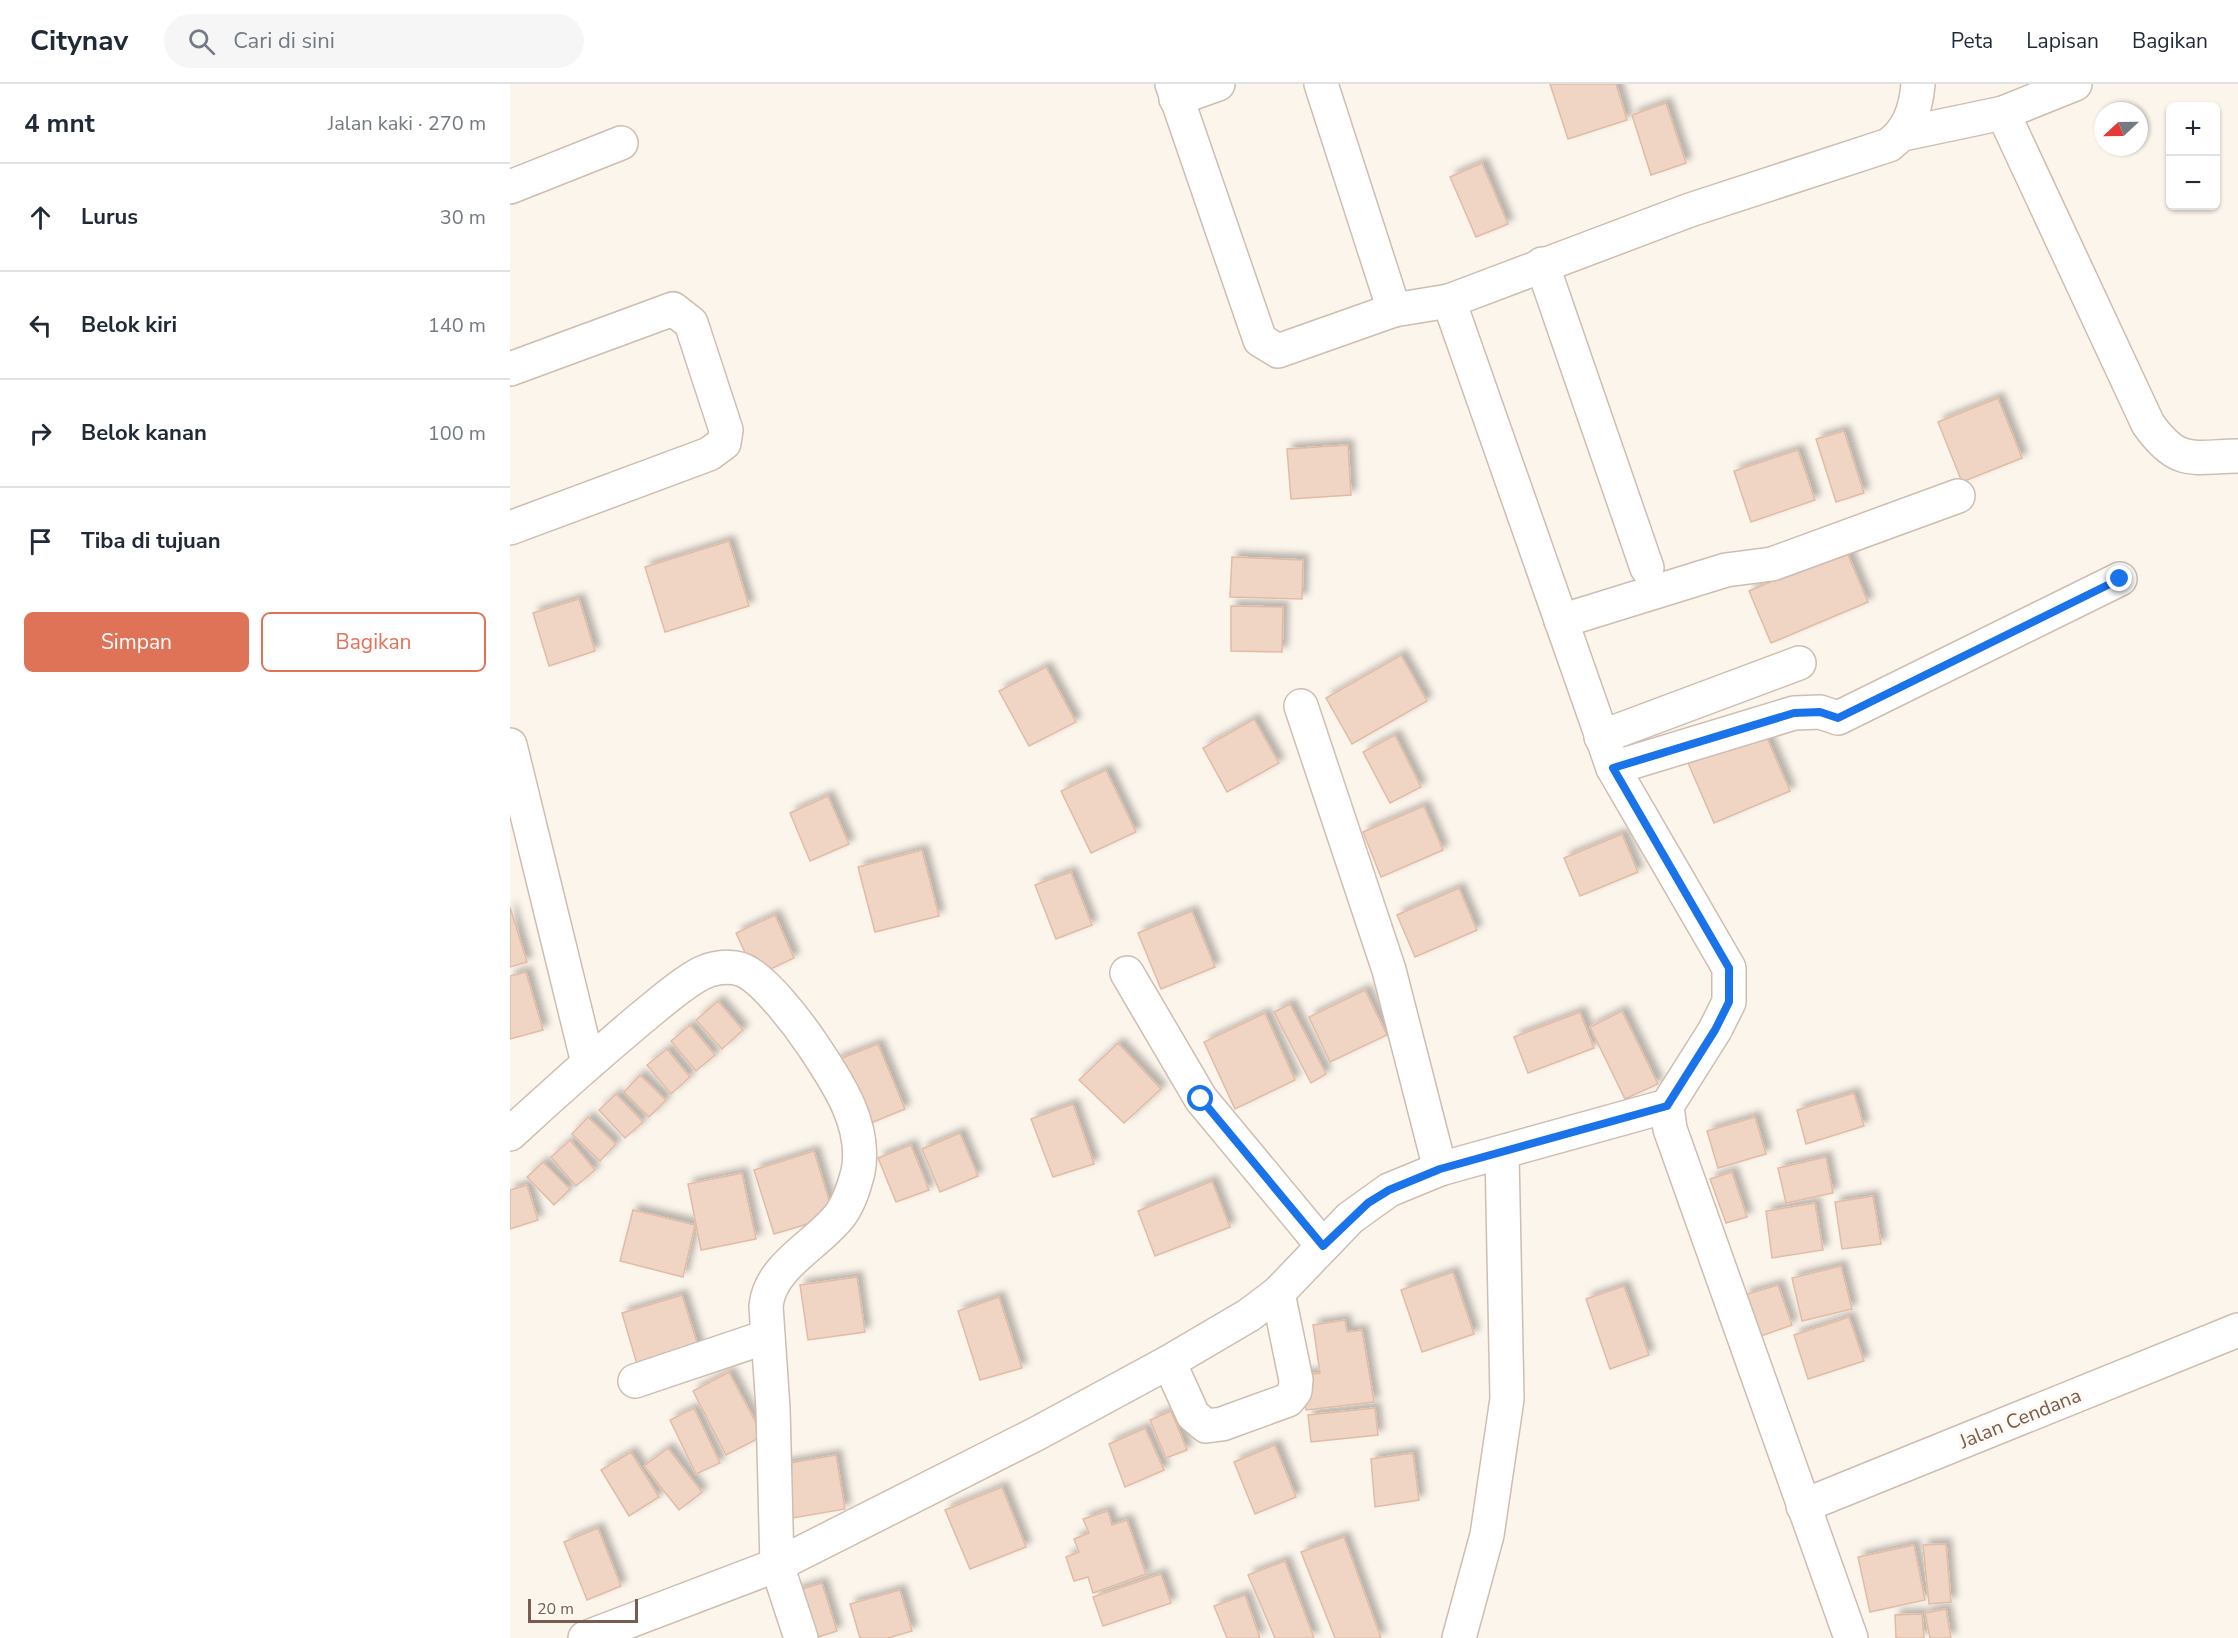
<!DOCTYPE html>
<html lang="id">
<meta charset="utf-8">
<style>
body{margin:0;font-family:"Nunito Sans",sans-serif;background:#f6f6f7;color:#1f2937}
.controls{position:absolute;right:18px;top:18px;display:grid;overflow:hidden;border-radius:9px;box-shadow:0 2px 4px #0004}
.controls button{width:54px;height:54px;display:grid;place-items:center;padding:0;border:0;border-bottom:2px solid #e0e1e3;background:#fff;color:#1f2937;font:30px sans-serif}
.compass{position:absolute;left:1584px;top:18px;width:54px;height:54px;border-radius:50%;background:#fff;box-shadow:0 2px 4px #0004;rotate:248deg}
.scale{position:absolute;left:18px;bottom:15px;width:110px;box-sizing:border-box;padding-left:6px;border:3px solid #775c4f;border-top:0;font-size:16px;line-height:21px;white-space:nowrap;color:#775c4f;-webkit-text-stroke:4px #fef9f2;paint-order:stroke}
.stop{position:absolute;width:18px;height:18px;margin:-14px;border:4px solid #1a73e8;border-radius:50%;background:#fff}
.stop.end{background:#1a73e8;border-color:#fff;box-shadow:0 2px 6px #0008}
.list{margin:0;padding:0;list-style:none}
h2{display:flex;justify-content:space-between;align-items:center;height:78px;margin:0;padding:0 24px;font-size:26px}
h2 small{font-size:20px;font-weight:400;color:#747a83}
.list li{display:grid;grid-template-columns:39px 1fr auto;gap:18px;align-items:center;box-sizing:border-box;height:108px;padding:0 24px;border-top:2px solid #e0e1e3}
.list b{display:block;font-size:22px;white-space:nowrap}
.list em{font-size:20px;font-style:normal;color:#747a83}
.actions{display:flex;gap:12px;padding:18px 24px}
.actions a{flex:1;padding:14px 0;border:2px solid #df7358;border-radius:9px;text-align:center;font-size:21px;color:#df7358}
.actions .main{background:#df7358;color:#fff}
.icon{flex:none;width:33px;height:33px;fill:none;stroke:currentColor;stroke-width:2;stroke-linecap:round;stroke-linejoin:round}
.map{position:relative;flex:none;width:1728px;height:1554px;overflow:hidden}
header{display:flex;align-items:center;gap:36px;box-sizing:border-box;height:84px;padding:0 30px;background:#fff;border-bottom:2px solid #e0e1e3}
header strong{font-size:28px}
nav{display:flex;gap:33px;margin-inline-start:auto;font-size:21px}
.search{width:420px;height:54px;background:#f6f6f7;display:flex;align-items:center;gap:15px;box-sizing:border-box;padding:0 21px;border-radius:33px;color:#747a83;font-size:22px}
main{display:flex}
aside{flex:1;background:#fff}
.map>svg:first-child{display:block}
.building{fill:#f0d5c4;stroke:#e2bba5;stroke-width:1.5;filter:url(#shadow)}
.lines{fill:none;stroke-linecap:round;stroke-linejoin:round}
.street-casing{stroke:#cebdb1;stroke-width:36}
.street{stroke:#fff;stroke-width:33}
.route{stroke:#1a73e8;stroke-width:8}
.labels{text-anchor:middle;stroke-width:6;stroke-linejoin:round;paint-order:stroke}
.street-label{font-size:20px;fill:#775c4f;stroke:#fef9f2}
</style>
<header>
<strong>Citynav</strong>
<div class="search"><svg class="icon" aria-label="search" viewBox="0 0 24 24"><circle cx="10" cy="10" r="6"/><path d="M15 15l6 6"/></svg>Cari di sini</div>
<nav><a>Peta</a><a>Lapisan</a><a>Bagikan</a></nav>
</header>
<main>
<aside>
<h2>4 mnt<small>Jalan kaki · 270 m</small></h2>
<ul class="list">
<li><svg class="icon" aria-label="ahead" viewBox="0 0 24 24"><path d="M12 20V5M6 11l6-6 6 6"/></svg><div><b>Lurus</b></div><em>30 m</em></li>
<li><svg class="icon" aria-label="left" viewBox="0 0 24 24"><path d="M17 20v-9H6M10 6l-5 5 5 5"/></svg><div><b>Belok kiri</b></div><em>140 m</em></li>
<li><svg class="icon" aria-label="right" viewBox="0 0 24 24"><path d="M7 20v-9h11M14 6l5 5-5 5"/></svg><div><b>Belok kanan</b></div><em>100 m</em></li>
<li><svg class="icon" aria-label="arrive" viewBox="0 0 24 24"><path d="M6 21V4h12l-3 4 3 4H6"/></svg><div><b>Tiba di tujuan</b></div></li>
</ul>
<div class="actions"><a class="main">Simpan</a><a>Bagikan</a></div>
</aside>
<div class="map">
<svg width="1728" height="1554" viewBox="0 0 1728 1554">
<defs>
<filter id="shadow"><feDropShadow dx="5.5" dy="-5.5" stdDeviation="3" flood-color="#0004"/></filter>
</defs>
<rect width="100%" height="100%" fill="#fcf5ec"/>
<g class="building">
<path d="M1040,0H1106L1117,36L1058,55Z"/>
<path d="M1156,19L1176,79L1141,91L1122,31Z"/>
<path d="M972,79L998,140L966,153L940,93Z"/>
<path d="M1488,314L1512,374L1452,398L1428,338Z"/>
<path d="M1334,347L1354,409L1326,418L1306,355Z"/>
<path d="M838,361L841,411L781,415L777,365Z"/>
<path d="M1288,366L1305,416L1241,438L1224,387Z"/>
<path d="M219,457L239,522L155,548L135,483Z"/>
<path d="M1336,466L1358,518L1261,559L1239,507Z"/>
<path d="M722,473L793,476L792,515L720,513Z"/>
<path d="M69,515L85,567L39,582L23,529Z"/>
<path d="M721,522L773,523L772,568L721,567Z"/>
<path d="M891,571L917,617L842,660L816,614Z"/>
<path d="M536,583L566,638L519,662L489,607Z"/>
<path d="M744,635L769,679L717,708L693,664Z"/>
<path d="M1254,647L1280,707L1204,739L1178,679Z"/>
<path d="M885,651L911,703L880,719L853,668Z"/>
<path d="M596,686L626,748L581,769L551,707Z"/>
<path d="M318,712L339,760L300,777L280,729Z"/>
<path d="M914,722L933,766L871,793L853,748Z"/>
<path d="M1112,750L1128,788L1070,812L1054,774Z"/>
<path d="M412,766L429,832L365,848L348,783Z"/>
<path d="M561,788L582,841L546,855L525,801Z"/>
<path d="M949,804L967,846L905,873L887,831Z"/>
<path d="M0,823L17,878L0,883Z"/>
<path d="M682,827L705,883L651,905L628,849Z"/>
<path d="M265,831L284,874L246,892L226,849Z"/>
<path d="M16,888L33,946L0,955V892Z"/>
<path d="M855,906L877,951L820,978L799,933Z"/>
<path d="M208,917L233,946L212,965L186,936Z"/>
<path d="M780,920L816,990L801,999L764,928Z"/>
<path d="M1112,927L1148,1000L1115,1015L1080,943Z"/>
<path d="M1070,928L1084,964L1018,989L1004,953Z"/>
<path d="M755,929L785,996L725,1025L694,958Z"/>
<path d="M180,941L205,971L186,987L161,957Z"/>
<path d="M608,959L651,1005L614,1039L569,996Z"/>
<path d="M368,960L395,1025L351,1043L324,977Z"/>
<path d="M157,965L180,993L161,1010L137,981Z"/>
<path d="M130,991L156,1016L139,1033L114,1008Z"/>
<path d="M1344,1009L1354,1042L1296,1060L1287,1026Z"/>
<path d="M106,1010L133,1038L115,1054L89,1026Z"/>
<path d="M563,1020L584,1080L543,1093L521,1035Z"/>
<path d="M78,1033L106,1060L90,1077L62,1050Z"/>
<path d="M1245,1033L1256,1070L1208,1084L1197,1047Z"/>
<path d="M450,1049L468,1092L430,1108L412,1065Z"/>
<path d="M60,1056L85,1086L66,1102L41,1073Z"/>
<path d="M401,1061L419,1106L386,1118L368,1074Z"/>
<path d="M304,1067L324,1132L264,1150L244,1086Z"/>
<path d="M1316,1073L1323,1109L1276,1119L1268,1084Z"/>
<path d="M33,1078L60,1105L44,1121L17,1093Z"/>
<path d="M1222,1088L1237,1133L1216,1139L1200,1095Z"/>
<path d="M232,1089L246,1155L191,1166L178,1100Z"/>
<path d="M702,1097L720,1143L645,1172L628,1127Z"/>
<path d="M17,1101L28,1136L0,1145V1106Z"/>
<path d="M1363,1112L1371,1160L1332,1165L1325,1118Z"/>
<path d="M1305,1119L1313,1166L1262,1174L1256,1127Z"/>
<path d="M123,1126L185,1141L173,1193L110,1177Z"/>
<path d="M1331,1182L1342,1225L1292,1237L1282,1194Z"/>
<path d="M943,1188L964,1250L912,1268L891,1206Z"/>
<path d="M347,1193L355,1248L298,1256L290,1201Z"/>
<path d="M1268,1201L1282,1241L1248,1253L1234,1211Z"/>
<path d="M1114,1202L1139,1271L1100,1285L1076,1215Z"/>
<path d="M172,1211L190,1268L129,1287L112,1229Z"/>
<path d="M489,1213L512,1284L470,1296L448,1227Z"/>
<path d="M1339,1233L1354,1277L1298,1295L1284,1251Z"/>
<path d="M835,1236L837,1248L852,1246L864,1318L796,1326L792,1291L810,1289L803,1241Z"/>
<path d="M219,1288L253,1352L216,1371L183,1307Z"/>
<path d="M184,1324L210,1379L186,1390L160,1336Z"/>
<path d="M865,1324L868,1351L801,1358L798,1331Z"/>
<path d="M661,1327L677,1366L656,1374L640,1336Z"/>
<path d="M635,1344L654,1386L615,1403L599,1360Z"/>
<path d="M765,1361L786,1413L745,1430L724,1378Z"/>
<path d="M158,1364L192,1408L169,1426L134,1382Z"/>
<path d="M121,1368L149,1413L119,1432L91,1386Z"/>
<path d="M903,1369L909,1416L865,1423L861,1375Z"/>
<path d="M326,1371L335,1425L277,1435L268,1381Z"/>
<path d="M492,1403L516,1463L460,1485L435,1426Z"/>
<path d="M598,1427L602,1441L617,1436L636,1490L583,1509L578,1493L564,1497L556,1473L569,1468L564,1455L579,1449L573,1435Z"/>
<path d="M88,1444L111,1502L77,1516L54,1458Z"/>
<path d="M834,1453L871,1554H825L791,1468Z"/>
<path d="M1436,1460L1441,1518L1419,1520L1413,1461Z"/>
<path d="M1404,1461L1415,1516L1360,1528L1348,1473Z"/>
<path d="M775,1477L804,1554H765L738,1491Z"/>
<path d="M651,1490L661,1519L593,1542L583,1513Z"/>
<path d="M312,1499L327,1547L305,1554L285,1507Z"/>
<path d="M390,1506L402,1547L378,1554H350L340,1520Z"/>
<path d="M735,1511L750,1554H717L704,1522Z"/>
<path d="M1436,1525L1441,1554H1420L1415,1529Z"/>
<path d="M1412,1530L1414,1554H1386L1385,1531Z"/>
</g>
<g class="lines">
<defs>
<g id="street">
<path d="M662,0L750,256L768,267L884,226L939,217"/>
<path d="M811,0L884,226"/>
<path d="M666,15L708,0"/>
<path d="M1493,29L1638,340C1668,382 1681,373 1728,372"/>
<path d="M1393,50L1493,29L1565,0"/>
<path d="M0,103L111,59"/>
<path d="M1032,180L1137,484"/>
<path d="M0,285L163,225L181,239L216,346L214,359L199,370L0,444"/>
<path d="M1051,537L1216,486L1262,480L1448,412"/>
<path d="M791,622L879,886L930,1085"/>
<path d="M1091,653L1289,579"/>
<path d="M0,661L78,979"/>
<path d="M1103,684L1284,629L1310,628L1328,634L1610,495"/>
<path d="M617,889L691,1015L813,1162"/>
<path d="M0,1050C42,1011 85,973 129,936C149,920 168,902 190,890C201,884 218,881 230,885C253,892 290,942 304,963C328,999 357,1042 348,1088C344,1103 340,1117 331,1130C308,1161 260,1181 256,1222L263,1324L267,1481L291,1554"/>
<path d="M659,1278L683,1331L696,1342L712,1340L778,1316L785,1307L786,1296L768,1209"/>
<path d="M125,1297L256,1253"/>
<path d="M1293,1422L1728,1246"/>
<path d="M75,1554L267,1481L526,1350L659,1278L739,1231L768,1209L840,1134L879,1106L930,1085L1157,1022"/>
<path d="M949,1554L977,1451L997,1315L992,1069"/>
<path d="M1341,1554L1160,1045L1157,1022L1205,946L1219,918V884L1103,684L939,217L1180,126L1379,61C1399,46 1406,25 1408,0"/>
</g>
</defs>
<use href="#street" class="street-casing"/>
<use href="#street" class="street"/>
</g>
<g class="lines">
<path class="route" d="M691,1015L813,1162L858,1119L879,1106L930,1085L1157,1022L1205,946L1219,918V884L1103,684L1284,629L1310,628L1328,634L1610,495"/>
</g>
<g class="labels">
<g class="street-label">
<text transform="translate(1510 1334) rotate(-22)" y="7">Jalan Cendana</text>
</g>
</g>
</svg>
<div class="controls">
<button>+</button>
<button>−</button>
</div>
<svg class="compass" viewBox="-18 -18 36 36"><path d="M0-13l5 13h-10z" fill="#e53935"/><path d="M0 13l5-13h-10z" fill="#747a83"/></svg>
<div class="scale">20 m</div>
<div class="stop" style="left:691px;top:1015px"></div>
<div class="stop end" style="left:1610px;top:495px"></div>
</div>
</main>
